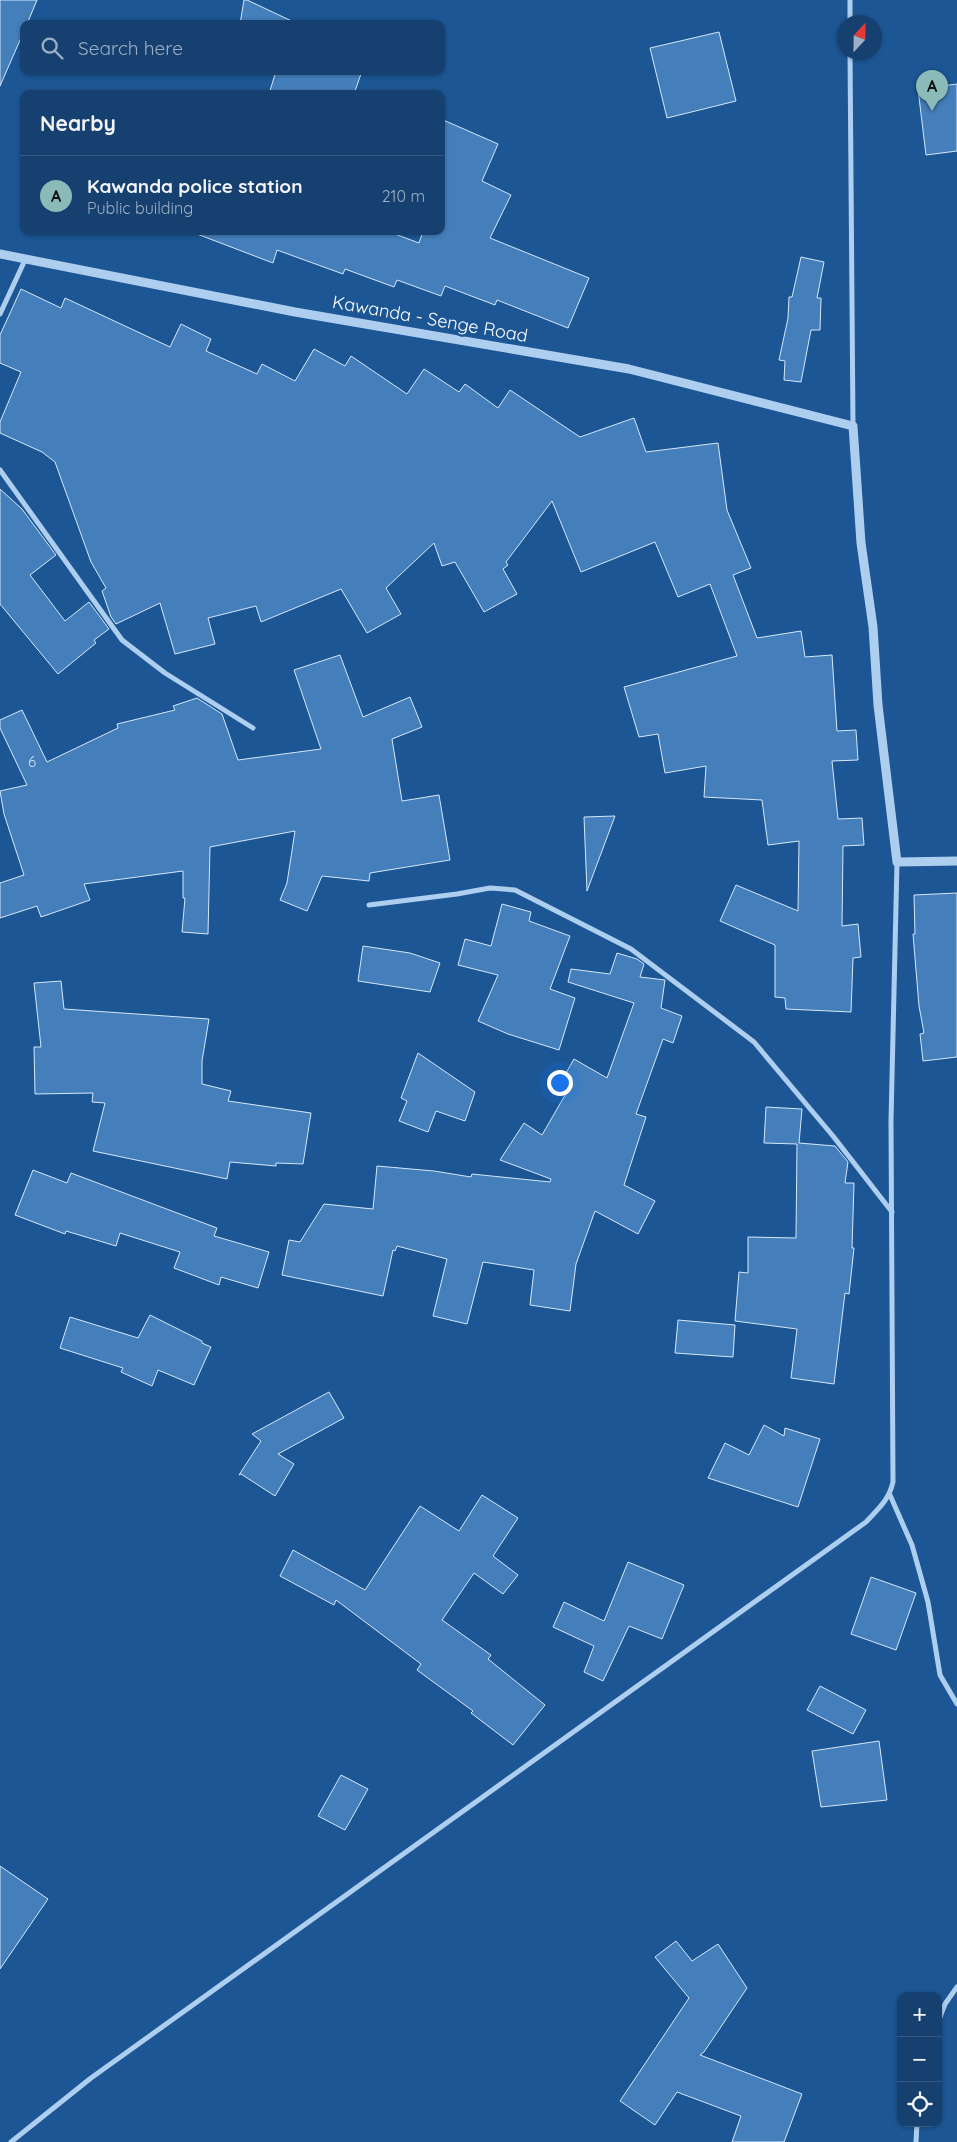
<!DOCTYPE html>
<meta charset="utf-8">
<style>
body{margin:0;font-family:Quicksand,sans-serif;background:#224b77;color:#f1f3f6}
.controls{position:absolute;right:15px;bottom:15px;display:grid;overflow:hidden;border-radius:10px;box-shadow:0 1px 4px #0004}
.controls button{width:45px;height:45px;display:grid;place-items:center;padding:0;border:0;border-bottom:1px solid #345982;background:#15406f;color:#f1f3f6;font:25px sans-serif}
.compass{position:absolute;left:837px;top:15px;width:45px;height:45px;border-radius:50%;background:#15406f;box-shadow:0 1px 4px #0004;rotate:22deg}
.you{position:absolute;left:559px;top:1082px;width:18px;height:18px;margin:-12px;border:4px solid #fff;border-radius:50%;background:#1a73e8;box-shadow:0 0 0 8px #1a73e833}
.badge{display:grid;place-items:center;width:32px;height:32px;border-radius:50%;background:#8bbbb9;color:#111;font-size:16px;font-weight:700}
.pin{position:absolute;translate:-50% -41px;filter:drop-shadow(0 1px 2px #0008)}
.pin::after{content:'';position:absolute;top:26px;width:18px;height:15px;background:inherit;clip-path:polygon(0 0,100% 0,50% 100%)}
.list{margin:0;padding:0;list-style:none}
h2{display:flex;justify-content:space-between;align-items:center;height:65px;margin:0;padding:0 20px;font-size:21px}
h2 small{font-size:16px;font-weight:400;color:#9dafc3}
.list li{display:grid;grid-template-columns:32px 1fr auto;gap:15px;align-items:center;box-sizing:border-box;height:80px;padding:0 20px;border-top:1px solid #345982}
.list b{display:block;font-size:19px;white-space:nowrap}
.list p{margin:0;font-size:16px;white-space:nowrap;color:#9dafc3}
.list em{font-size:16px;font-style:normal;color:#9dafc3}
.icon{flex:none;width:28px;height:28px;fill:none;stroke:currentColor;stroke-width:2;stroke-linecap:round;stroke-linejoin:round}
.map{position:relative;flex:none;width:957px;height:2142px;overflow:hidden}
.search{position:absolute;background:#15406f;box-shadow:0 1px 4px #0004;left:20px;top:20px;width:425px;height:55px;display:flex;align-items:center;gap:12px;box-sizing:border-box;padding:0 18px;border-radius:10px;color:#9dafc3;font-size:19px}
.panel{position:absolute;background:#15406f;box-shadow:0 1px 4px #0004;left:20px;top:90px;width:425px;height:145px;border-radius:10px}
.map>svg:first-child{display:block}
.building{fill:#447fbb;stroke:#d5e8fb}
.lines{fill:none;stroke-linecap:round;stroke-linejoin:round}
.minor{stroke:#aeceef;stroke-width:5}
.tertiary{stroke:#aeceef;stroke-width:9}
.labels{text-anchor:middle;stroke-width:5;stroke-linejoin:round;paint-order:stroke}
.number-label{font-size:15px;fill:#d0dfee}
.street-label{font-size:18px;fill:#fff;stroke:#1c5694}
</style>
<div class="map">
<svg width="957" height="2142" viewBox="0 0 957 2142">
<rect width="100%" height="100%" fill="#1c5694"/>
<g class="building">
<path d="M0,0H37L27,24H24V31L0,86Z"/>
<path d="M244,0H247L298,24H240Z"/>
<path d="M719,32L736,101L667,118L650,48Z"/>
<path d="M276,71H362L354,94H269Z"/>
<path d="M957,84V151L926,155L918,89Z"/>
<path d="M441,119L498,144L482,181L511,195L490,238L589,278L568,328L497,300L495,305L445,286L441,296L397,280L394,287L345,269L343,274L277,250L273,263L197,234V231H387L419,243L423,231H441Z"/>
<path d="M801,257L824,262L817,298H821L820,330H811L801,382L784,380L785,361L779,360L788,318L789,297H792Z"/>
<path d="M21,289L61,308L65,298L170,347L181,324L211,339L206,351L257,374L262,364L295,381L314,349L345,366L351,356L407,394L424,369L459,392L465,384L498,408L510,390L580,437L634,418L646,452L718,443L727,510L751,568L733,575L757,638L801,631L805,657L832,655L837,731L856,730L858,760L832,761L838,819L862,818L864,845L843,846L842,926L858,924L861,957L853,958L851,1012L786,1009L785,998L775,997V945L720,921L736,885L798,911L799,841L768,845L762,800L704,797L706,766L665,773L658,734L639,737L624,687L737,656L710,584L678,597L655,542L581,572L552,501L506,562L508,565L503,569L517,594L484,612L455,562L442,566L434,543L386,588L401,614L367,633L341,589L261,622L256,606L208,618L215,644L175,654L160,603L116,624L111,617L102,591L106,588L91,562L55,462L42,452L0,433V422L21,372L0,363V335Z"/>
<path d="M0,489L22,509L56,555L30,575L65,621L89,602L109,629L94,640L96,643L58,674L0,604Z"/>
<path d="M340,655L363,717L410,697L422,727L392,739L402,801L439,795L450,860L370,873L369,881L322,876L307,911L280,900L287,883L295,831L210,847L208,934L182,932L185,898H183V871L84,884L90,900L41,917L37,906L0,918V883L24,875L4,814L0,791L27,785L0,728V720L22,710L47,762L118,728L117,724L175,710L173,706L197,698L222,714L238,760L321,749L294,670Z"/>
<path d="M615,816L587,891L584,817Z"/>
<path d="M957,893V1057L923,1061L920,1034L924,1033L919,1006L913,934H915L914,895Z"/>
<path d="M502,904L531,912L529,921L570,936L550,989L575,998L559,1050L508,1034L478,1021L498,975L458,965L465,939L491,946Z"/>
<path d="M363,946L410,953L440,963L430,992L358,981Z"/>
<path d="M617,953L637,959L644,964L640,977L665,980L661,1008L682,1016L673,1043L663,1039L636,1114L646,1117L624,1185L655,1201L638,1234L595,1211L576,1264L570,1311L530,1305L534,1270L483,1262L467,1324L433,1316L447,1259L397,1246L395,1251L393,1250L383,1296L282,1275L289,1240L300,1242L324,1204L373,1209L377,1166L434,1171L471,1177L472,1174L550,1182L551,1179L500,1160L524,1123L542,1135L568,1090L559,1085L574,1059L607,1078L634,1003L568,982L571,969L610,974Z"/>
<path d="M61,981L64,1009L209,1019L202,1061V1084L231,1091L228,1101L311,1113L303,1164L276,1163V1166L230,1162L227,1179L93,1151L105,1103L92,1102L93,1093L35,1094L34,1047H41L34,983Z"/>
<path d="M418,1053L475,1092L465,1121L436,1111L428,1132L399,1121L407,1101L401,1098Z"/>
<path d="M766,1107L802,1109L799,1143L835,1146L848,1162L845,1183H854L852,1248H854L849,1294L845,1293L834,1384L791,1378L797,1329L735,1321L739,1272L748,1273V1237L796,1238L797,1144L764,1143Z"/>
<path d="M33,1170L67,1183L71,1173L217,1228L214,1236L269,1252L258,1288L221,1277L219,1285L174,1268L180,1252L120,1233L116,1246L66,1231L65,1234L15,1215Z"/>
<path d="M150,1315L202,1341V1343L211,1347L194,1385L158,1370L152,1386L121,1372L123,1368L60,1348L70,1317L138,1338Z"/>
<path d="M678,1320L735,1325L733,1357L675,1353Z"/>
<path d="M329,1392L344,1418L278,1454L294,1464L275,1496L241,1474L239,1475L261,1441L252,1434Z"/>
<path d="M764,1425L784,1436L785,1428L820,1439L798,1507L708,1478L725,1443L749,1455Z"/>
<path d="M482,1495L518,1518L493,1556L518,1575L503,1594L474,1573L442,1620L491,1655L488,1659L545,1705L513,1745L471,1713L473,1711L417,1670L421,1664L336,1600L334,1605L280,1576L293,1550L365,1590L420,1506L459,1531Z"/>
<path d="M628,1562L684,1585L662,1639L629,1626L603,1681L584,1672L594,1646L553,1627L564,1602L604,1621Z"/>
<path d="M871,1577L916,1593L896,1650L851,1634Z"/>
<path d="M820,1686L866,1710L853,1734L807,1710Z"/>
<path d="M879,1741L887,1800L821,1807L812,1751Z"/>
<path d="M341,1775L368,1789L345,1830L318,1816Z"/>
<path d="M0,1866L48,1899L0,1969Z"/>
<path d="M676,1941L692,1961L718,1944L747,1988L704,2052L700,2055L802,2094L784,2142H732L741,2116L677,2092L655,2125L620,2101L689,1998L655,1957Z"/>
</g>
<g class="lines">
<g class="minor">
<path d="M850,22V0"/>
<path d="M850,52L853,426"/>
<path d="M0,314L25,260"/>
<path d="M0,470L122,640L165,673L253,728"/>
<path d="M369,905L457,894L490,888L515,890L631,949L754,1042L833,1136L892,1212"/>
<path d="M890,1495L912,1545L928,1602L940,1675L957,1704"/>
<path d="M938,2022L945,2004L957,1987"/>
<path d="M11,2142L91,2078L866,1522C878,1509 889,1500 893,1482L891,1121L897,862"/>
<path d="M916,2142L917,2123"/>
</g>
<path class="tertiary" d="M0,254L295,312L629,369L853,426L861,543L873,627L878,705L897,862L957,861"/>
</g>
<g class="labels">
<g class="number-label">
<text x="32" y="767">6</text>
</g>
<g class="street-label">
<text transform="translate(430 319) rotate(10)" y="6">Kawanda - Senge Road</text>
</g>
</g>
</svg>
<div class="controls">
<button>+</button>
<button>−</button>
<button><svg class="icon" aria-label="locate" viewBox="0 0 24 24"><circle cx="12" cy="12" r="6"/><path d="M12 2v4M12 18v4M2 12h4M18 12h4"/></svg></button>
</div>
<svg class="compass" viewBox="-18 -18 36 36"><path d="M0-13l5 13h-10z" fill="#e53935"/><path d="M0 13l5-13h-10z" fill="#9dafc3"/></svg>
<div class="you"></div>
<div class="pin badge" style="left:932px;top:111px">A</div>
<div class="search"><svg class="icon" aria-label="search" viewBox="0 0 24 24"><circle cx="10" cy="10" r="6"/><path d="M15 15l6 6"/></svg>Search here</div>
<section class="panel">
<h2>Nearby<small></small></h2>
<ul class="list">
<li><span class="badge">A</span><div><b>Kawanda police station</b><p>Public building</p></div><em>210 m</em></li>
</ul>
</section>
</div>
